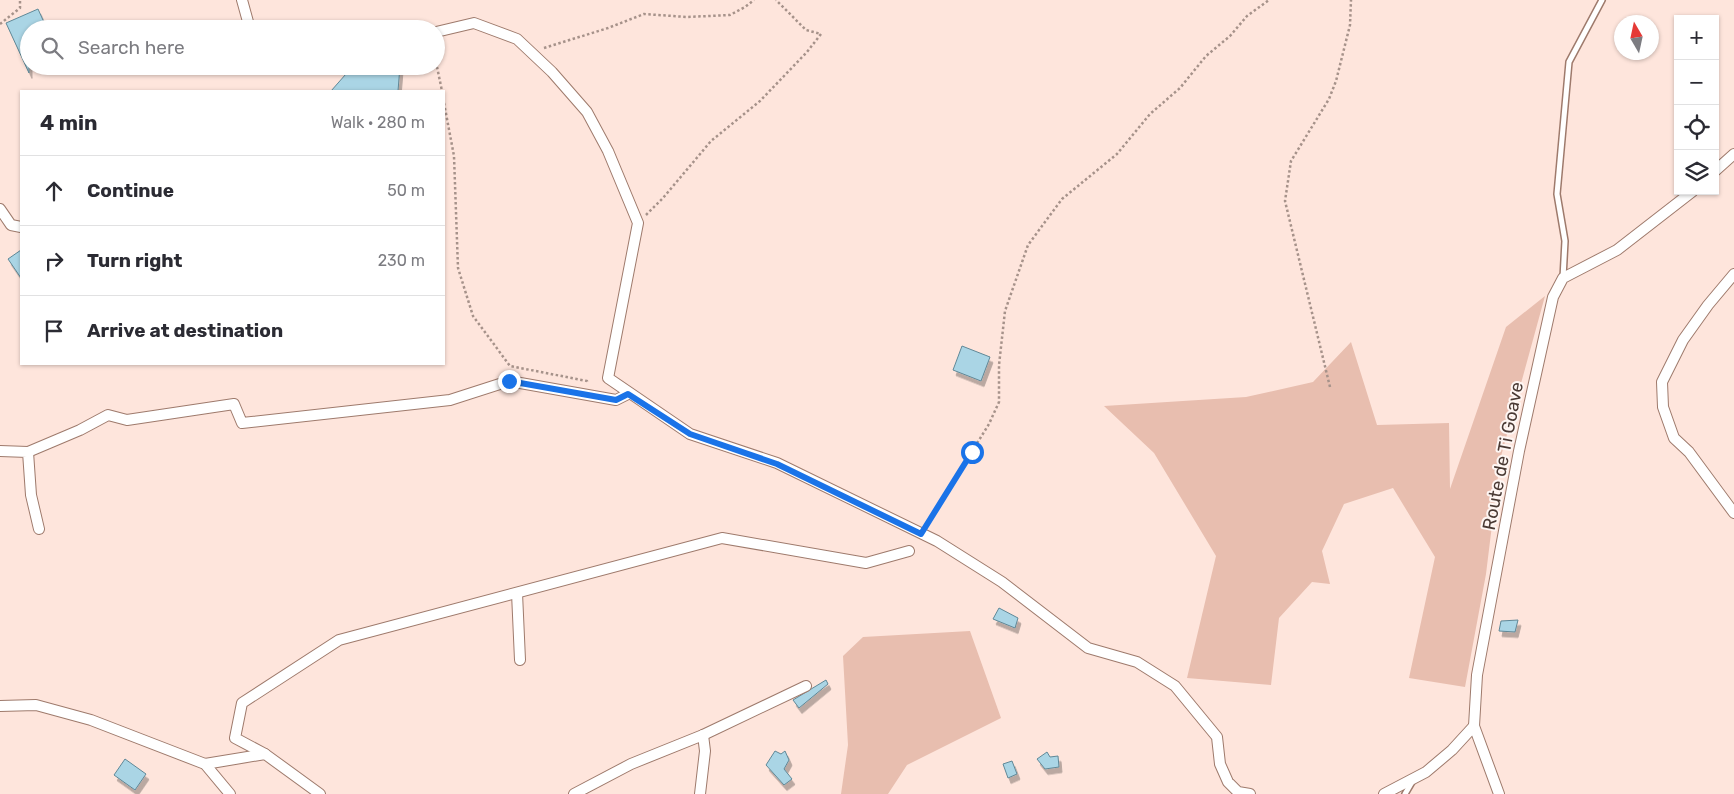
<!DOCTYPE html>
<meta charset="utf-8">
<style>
body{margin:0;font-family:Rubik,sans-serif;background:#f7f7f7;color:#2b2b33}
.controls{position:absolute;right:15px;top:15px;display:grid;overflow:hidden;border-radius:0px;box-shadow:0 1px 4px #0004}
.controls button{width:45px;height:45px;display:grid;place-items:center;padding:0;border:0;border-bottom:1px solid #e1e1e2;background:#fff;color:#2b2b33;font:25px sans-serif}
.compass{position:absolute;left:1614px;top:15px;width:45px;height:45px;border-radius:50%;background:#fff;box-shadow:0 1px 4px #0004;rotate:351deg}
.stop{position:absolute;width:15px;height:15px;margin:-11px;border:4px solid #1a73e8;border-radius:50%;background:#fff}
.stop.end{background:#1a73e8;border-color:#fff;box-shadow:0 1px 5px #0008}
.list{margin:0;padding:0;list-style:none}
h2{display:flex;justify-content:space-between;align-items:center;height:65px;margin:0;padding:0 20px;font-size:21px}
h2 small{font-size:16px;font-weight:400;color:#7c7c81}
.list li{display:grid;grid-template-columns:32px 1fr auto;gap:15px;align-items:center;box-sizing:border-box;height:70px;padding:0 20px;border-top:1px solid #e1e1e2}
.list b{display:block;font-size:19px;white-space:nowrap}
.list em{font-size:16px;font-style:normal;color:#7c7c81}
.icon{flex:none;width:28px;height:28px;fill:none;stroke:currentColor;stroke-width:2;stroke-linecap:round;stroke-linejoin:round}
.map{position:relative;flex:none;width:1734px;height:794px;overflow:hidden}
.search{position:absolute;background:#fff;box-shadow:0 1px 4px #0004;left:20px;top:20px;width:425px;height:55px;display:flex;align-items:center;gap:12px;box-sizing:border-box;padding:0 18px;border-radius:28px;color:#7c7c81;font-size:19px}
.panel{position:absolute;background:#fff;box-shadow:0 1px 4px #0004;left:20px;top:90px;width:425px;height:275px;border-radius:0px}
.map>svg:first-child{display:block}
.green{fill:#e8beaf}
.building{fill:#aad5e5;stroke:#608897;filter:url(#shadow)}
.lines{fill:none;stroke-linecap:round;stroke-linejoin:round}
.lane-casing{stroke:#9e7a6c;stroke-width:8}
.street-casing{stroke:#9e7a6c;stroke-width:12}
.path{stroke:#a6928a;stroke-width:2.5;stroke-dasharray:2.5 2.5;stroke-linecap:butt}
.lane{stroke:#fff;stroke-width:5}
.street{stroke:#fff;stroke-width:10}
.route{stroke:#1a73e8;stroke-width:6}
.labels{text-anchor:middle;stroke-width:4;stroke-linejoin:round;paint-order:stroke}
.street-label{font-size:18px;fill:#493933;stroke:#fef6f3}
</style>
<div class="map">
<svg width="1734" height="794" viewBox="0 0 1734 794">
<defs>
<filter id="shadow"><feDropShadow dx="3" dy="5.5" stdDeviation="0" flood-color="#0004"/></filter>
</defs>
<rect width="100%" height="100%" fill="#fee5dc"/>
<g class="green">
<path d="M1545,296L1500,460L1486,574L1465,687L1409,678L1435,557L1393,488L1344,504L1322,551L1330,584L1312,582L1279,618L1271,685L1187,678L1216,556L1154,453L1104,406L1246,397L1313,382L1351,342L1377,425L1449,423L1450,489L1506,327Z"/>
<path d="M970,631L1001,718L907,765L888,794H841L848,745L843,656L863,637Z"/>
</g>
<g class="building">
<path d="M38,9L47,29H29V73L6,23Z"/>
<path d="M353,66H400L398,91H331Z"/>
<path d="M21,250V278L8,259Z"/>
<path d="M962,346L990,357L981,381L953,370Z"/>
<path d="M999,608L1018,618L1015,628L993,619Z"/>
<path d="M1518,620L1515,632L1499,631L1501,621Z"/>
<path d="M826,680L828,684L799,708L793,700Z"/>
<path d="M775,751L781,754L785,751L789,760L784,769L792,779L784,785L766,765Z"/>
<path d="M1047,752L1050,757L1058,756L1059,767L1045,769L1037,759Z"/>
<path d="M125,759L146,774L135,790L114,775Z"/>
<path d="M1012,761L1017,774L1008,778L1003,764Z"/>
</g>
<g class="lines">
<defs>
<g id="lane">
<path d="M1563,278L1565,241L1557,194L1569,62L1602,0"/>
<path d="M1405,794L1412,782"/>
</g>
<g id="street">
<path d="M242,0L250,29"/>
<path d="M436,32L474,23L517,39L552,72L587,112L608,151L638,223L608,378L690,434L777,463L937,541L1002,582L1088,648L1137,662L1175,686L1217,737L1220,764L1228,782L1238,792L1250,794"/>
<path d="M1715,171L1734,154"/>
<path d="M0,209L11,225L21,227"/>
<path d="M1734,274L1708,305L1683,340L1662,382L1663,407L1674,438L1689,452L1734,513"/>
<path d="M0,451L28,452L31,495L39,529"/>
<path d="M28,452L80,430L108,415L127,420L234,404L242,423L450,400L509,381L616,400L628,394"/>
<path d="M517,593L520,660"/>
<path d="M0,706L36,705L91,720L205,764L230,794"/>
<path d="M265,754L235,738L242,703L339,640L722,538L866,563L909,551"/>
<path d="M205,764L265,754L320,794"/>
<path d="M574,794L631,764L703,735L806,686"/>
<path d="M700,794L705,751L703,735"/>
<path d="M1384,794L1426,772L1452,750L1474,726"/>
<path d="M1499,794L1474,726L1477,675L1519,451L1553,297L1563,278L1617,250L1693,191"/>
</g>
</defs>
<use href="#lane" class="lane-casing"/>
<use href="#street" class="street-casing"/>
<g class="path">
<path d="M0,24L20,8V0"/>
<path d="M544,48L608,28L644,14L687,17L730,15L745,7L754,0"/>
<path d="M436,62L442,91"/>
<path d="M444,103L454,156L458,268L473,316L510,366L587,381V384"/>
<path d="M646,215L663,198L711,141L760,101L807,52L821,34L806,30L776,0"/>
<path d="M1330,387L1285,201L1291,161L1329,99L1336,81L1350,25L1351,0"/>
<path d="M927,524L989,424L999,402V365L1005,311L1028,245L1062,199L1117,154L1150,114L1180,88L1206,56L1230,36L1247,16L1269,0"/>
</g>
<use href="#lane" class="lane"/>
<use href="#street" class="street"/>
</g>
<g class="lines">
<path class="route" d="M509,381L616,400L628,394L690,434L777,464L921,534L972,452"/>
</g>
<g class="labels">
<g class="street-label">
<text transform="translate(1503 456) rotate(-79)" y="6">Route de Ti Goave</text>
</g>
</g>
</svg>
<div class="controls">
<button>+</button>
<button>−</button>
<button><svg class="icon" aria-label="locate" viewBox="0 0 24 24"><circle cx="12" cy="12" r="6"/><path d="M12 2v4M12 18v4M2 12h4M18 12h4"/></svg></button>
<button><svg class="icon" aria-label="layers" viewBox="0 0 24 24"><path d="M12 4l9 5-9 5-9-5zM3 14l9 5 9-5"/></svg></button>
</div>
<svg class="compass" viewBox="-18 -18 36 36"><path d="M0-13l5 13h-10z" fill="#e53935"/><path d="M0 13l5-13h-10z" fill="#7c7c81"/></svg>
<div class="stop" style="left:972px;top:452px"></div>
<div class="stop end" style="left:509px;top:381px"></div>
<div class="search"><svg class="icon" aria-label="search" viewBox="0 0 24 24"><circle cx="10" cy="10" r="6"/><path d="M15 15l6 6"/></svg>Search here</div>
<section class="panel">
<h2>4 min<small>Walk · 280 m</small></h2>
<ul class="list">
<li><svg class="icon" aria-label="ahead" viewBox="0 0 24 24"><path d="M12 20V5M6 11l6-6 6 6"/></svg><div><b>Continue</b></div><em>50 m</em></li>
<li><svg class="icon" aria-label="right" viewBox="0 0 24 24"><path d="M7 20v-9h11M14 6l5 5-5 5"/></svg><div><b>Turn right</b></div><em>230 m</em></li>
<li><svg class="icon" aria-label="arrive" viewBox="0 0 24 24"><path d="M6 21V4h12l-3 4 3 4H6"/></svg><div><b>Arrive at destination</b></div></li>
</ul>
</section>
</div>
